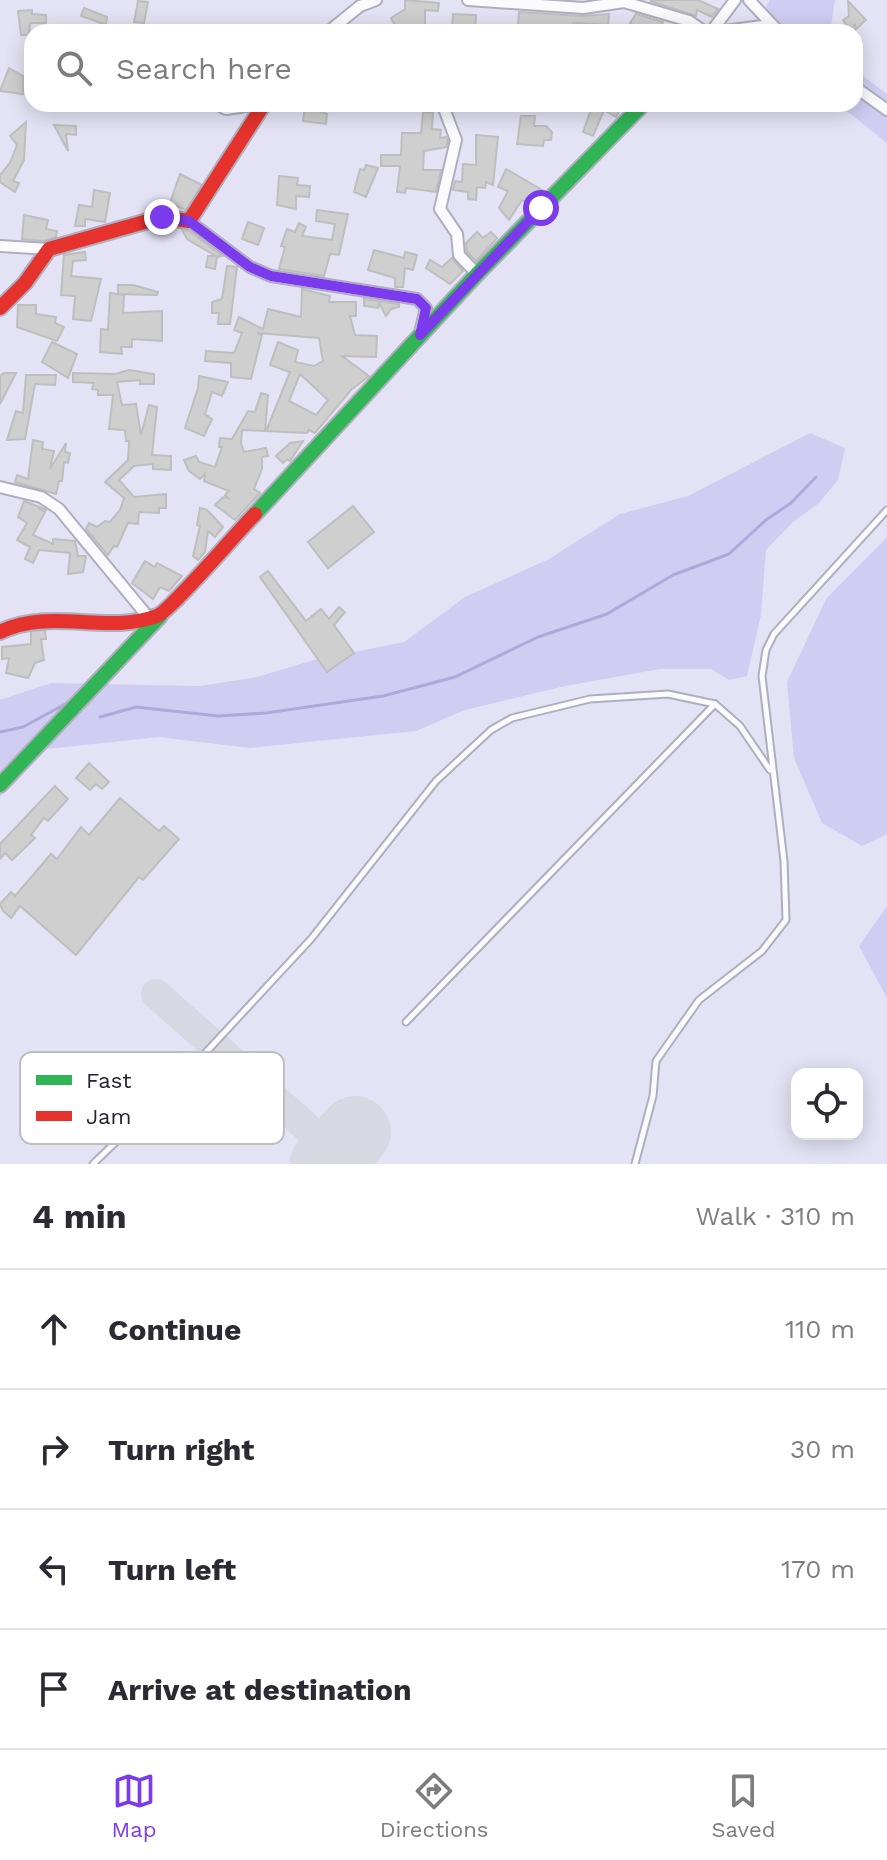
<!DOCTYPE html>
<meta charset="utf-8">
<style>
body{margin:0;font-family:"Work Sans",sans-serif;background:#f7f7f7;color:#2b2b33}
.controls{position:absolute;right:24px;bottom:24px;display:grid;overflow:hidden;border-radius:16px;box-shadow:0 4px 20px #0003}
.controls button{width:72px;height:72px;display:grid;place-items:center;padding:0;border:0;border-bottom:2px solid #e1e1e2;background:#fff;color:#2b2b33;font:40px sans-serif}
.stop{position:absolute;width:24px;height:24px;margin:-18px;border:6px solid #7c3aed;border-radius:50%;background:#fff}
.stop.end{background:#7c3aed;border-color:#fff;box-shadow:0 2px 8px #0008}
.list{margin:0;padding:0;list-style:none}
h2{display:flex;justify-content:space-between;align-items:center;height:104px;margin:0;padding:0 32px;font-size:34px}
h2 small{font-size:26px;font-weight:400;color:#7c7c81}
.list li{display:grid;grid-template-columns:52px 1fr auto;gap:24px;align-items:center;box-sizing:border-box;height:120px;padding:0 32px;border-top:2px solid #e1e1e2}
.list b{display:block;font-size:30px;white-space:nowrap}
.list em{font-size:26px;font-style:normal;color:#7c7c81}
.icon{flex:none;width:44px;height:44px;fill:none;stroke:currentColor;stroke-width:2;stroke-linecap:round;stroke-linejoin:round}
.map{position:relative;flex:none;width:887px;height:1164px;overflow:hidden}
.search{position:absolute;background:#fff;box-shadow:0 4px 20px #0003;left:24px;right:24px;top:24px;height:88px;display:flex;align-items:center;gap:20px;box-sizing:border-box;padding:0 28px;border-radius:24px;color:#7c7c81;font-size:30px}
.sheet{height:584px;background:#fff}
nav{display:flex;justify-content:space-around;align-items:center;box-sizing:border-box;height:112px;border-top:2px solid #e1e1e2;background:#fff;font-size:22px;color:#7c7c81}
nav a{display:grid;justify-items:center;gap:4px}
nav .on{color:#7c3aed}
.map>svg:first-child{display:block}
.green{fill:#cfcef2}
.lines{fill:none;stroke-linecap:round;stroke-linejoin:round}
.stream{stroke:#acaadb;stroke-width:3}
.taxiway{stroke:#d8d8e2;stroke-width:30}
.runway{stroke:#d8d8e2;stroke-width:72}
.building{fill:#cfcfcf;stroke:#bfbebe;stroke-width:2;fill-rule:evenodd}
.lane-casing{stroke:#afaebe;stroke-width:9}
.street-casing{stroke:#afaebe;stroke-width:14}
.fast-casing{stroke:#afaebe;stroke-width:18}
.jam-casing{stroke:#afaebe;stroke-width:18}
.lane{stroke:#fbfbfe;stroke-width:5}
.street{stroke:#fbfbfe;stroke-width:10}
.fast{stroke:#30b455;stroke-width:14}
.jam{stroke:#e5322d;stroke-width:14}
.route{stroke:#7c3aed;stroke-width:10}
.key{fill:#fff;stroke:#bdbdc2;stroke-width:2}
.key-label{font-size:22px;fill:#242433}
</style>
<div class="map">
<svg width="887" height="1164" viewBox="0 0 887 1164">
<rect width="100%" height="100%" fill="#e3e3f5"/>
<g class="green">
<path d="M770,0H835L830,32H753Z"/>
<path d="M855,70L887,94V143L838,104H855Z"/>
<path d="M810,433L845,448L838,480L819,503L793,522L766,550L761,615L747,676L729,680L711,669H660L565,686L465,710L416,731L250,748L159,737L47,749L0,797V700L51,683L200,686L257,677L314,660L404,642L465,597L549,559L620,514L688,496Z"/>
<path d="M887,537V834L862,846L822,823L794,758L787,682L826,599Z"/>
<path d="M887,906V998L859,946Z"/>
</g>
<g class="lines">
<g class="stream">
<path d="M100,717L136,707L218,716L266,713L383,696L455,677L538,637L607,614L673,575L729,554L766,520L791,503L816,477"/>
<path d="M0,732L23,727L69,702"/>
</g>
<path class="taxiway" d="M156,994L336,1153"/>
<path class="runway" d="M326,1164L355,1132"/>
</g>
<g class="building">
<path d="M405,0L439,3L438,11L425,10V32H401L400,26L396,28L391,18L405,9Z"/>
<path d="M660,0H698L718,9L712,17L697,10L696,16L650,1Z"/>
<path d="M138,1L148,2L144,23L134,22Z"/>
<path d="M848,1L866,20L855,30V25L849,29L843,20L849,16Z"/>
<path d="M84,8L107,17L106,25L81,16Z"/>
<path d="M32,10V14L46,15V23H30L29,35H21L18,11Z"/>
<path d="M519,12L582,16L609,14L608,25L573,23L572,32H528V26H518Z"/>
<path d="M453,14L476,15L475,32H452Z"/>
<path d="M636,14L663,22L660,32H634L636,28L630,23Z"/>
<path d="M9,68L23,76V94L0,91Z"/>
<path d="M593,104H623L616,117L604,110L593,136L583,132Z"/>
<path d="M305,106L327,114L326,124L303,121Z"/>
<path d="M423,112L433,113L432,129L441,130L440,138L446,137L448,141L446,147L424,151L423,170H441L436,192L406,188L405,193L397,192L400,166H381V155H401L402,133H421Z"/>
<path d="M521,116H535L534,126H546L552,132L551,140H544L543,146L517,144Z"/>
<path d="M26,122L24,160L13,181L19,183L15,192L0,182V175L10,163L17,145L10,136Z"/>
<path d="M54,125L76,126V135L66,134L68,151Z"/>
<path d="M476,135L498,137L493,185L486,182L485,188L477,187L476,200L468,199V192L453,190L455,181L462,182L463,164L476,165Z"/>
<path d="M366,165L378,168L366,197L354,192L360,169L364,170Z"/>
<path d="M506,169L542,190L530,205L522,200L509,220L499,208L508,191L498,187Z"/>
<path d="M180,174L202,185L186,210L170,203Z"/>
<path d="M279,176L298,178L297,185L310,186L309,197L296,196V209L277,205Z"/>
<path d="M94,190L110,193L105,222L85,219V226H75L79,205L92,207Z"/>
<path d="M317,210L348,214L339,255L330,254L324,276L279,269L285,247L281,246L287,229L295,232L299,223L306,227L302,236L332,240L335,224L316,221Z"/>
<path d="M24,215L48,220L46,229L57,231L56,237L44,241L22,239Z"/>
<path d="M248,222L264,228L258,245L242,239Z"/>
<path d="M182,230L189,231L222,256L217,257L215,269L206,267L208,256H216L187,239Z"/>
<path d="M477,232L483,238L491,232L497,238L476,261L467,252L466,243Z"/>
<path d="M374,250L404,258L405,252L417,255L413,270L405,268L403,287H395V278L368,270Z"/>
<path d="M85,252L86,260L73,261L71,276L101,279L91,321L73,319L75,296L61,295L64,255Z"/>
<path d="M452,258L463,271L450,284L426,268L430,260L442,267Z"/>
<path d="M227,266L237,267L230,324H218L219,313H212V302L222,299Z"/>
<path d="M118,285H133L158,292L157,295L118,294Z"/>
<path d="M302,289L330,296L329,302H356V316H350L355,335L377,336L376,357L342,356L369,376L351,390L315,433L309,430L307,433L266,431L290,372L270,365L278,342L298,350L295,362L314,366L323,361L319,338L257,333L262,335L251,379L231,377V363L205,361L206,351L234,353L242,333L234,330L239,317L263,329L268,309L301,317ZM300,374L328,400L316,415L289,401Z"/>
<path d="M110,293L124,295L123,313L162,311V341L132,339V347H121L122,354L100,352L101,329L108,330Z"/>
<path d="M364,299L399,304V307L391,309L386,316L379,303L378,308L364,306Z"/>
<path d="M18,305H36V314L56,317L55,323L64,327L57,341L17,327Z"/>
<path d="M52,342L77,354L68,378L42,362Z"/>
<path d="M129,370L154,374V384H140V380L117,382L122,405L136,404L141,435L149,405L157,407L152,455L171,456V470L153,469V464L134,466L119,480L134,497L166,494V508H159V513L139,512L138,524L128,523L117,547L114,546L108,555L86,529L89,523L97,527L105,521L110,522L120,510L124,498L105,482L128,460L129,441H126L125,430L109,429L113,395H98V390L92,389L94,383L73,382V373L115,374Z"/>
<path d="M4,373H16L0,404V376Z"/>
<path d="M26,375H56L55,385L35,384L25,439L7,440L16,411L23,413Z"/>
<path d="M199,376L228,382L222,396L212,392L205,414L212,419L204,436L185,428L198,388Z"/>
<path d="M261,393L268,395L265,431L242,430L241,443L244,452L266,448L268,456L262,457V469L254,489L260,493L235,520L215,505L223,497L228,498L225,495L229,491L204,481L205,474L200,479L189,471L184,460L196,456L199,462L215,467L222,447H219L220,438L232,439L248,411L255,412Z"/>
<path d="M33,440L43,442L42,449L54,451L50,469L66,443L65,452L70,453L68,463L64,462L62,481H59L56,494L15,482L17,475L28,479Z"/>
<path d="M303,441L290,461L287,459L283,463L276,456L290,443Z"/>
<path d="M24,501L47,510L38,508L45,512L33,535L53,544V539L75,541L78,556H86L83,572L68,574L70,553L39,550L33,563L25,559L30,547L17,540L27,523L18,517Z"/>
<path d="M353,506L374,532L328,568L308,542Z"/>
<path d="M200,508L207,510L223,527L215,537L208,531L205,552L198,560L193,556L200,526L197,525Z"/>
<path d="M145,561L155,567L157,563L182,576L169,591L160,587L153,599L132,583Z"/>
<path d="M268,571L306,621L321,609L329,619L339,607L345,612L334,625L354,653L327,672L260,577Z"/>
<path d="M45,630L46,639H41L44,660L35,663L28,678L6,673L9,658L2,659V647L31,644V631Z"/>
<path d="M89,763L109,782L102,789L96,784L90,790L76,778Z"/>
<path d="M55,786L68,799L48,821L44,818L31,835L35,838L12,860L5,853L0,859V844Z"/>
<path d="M120,798L159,831L164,826L179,839L143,880L139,877L76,955L20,906L11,918L3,911L0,904L11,892L15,896L51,854L57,859L81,827L89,835Z"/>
</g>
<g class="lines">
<defs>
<g id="lane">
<path d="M406,1022L715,704L740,726L770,770"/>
<path d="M93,1164L184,1076L311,939L436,781L491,730L512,718L590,699L668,694L715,704"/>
<path d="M635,1164L653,1096L656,1061L699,1000L762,951L786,920L784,861L762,676L766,650L774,634L887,510"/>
</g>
<g id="street">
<path d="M468,0L583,8L624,2L689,21L705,32"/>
<path d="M749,0L779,32"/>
<path d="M328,32L360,6L376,0"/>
<path d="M711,32L735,0"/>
<path d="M717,32L769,25"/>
<path d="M855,87L887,110"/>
<path d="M216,104L226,109L261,104"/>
<path d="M445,111L456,140L440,209L457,234L459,255L477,274"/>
<path d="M189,221L250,267L271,276L417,299L426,308L420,333"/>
<path d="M0,246L49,249"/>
<path d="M0,487L41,497L59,509L149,618"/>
</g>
<g id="fast">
<path d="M255,514L477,274L643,104"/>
<path d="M0,785L160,616"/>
</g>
<g id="jam">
<path d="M0,308L25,283L49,249L162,217L189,221L264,104"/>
<path d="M0,632C51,607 105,635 157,616C169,612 240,529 255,514"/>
</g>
</defs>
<use href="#lane" class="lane-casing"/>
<use href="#street" class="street-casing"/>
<use href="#fast" class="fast-casing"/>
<use href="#jam" class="jam-casing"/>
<use href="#lane" class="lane"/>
<use href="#street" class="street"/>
<use href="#fast" class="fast"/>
<use href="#jam" class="jam"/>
</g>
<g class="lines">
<path class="route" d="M162,217L189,221L250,267L271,276L417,299L426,308L420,335L541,208"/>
</g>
<rect x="20" y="1052" width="264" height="92" rx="12" class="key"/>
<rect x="36" y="1075" width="36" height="10" fill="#30b455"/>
<rect x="36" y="1111" width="36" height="10" fill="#e5322d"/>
<g class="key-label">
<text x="86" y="1088">Fast</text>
<text x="86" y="1124">Jam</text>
</g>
</svg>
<div class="controls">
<button><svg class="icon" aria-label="locate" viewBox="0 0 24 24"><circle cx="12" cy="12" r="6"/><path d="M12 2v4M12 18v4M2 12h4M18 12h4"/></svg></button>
</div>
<div class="stop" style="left:541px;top:208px"></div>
<div class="stop end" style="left:162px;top:217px"></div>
<div class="search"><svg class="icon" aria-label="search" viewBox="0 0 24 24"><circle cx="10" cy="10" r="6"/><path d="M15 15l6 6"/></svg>Search here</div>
</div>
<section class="sheet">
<h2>4 min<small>Walk · 310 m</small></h2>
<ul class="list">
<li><svg class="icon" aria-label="ahead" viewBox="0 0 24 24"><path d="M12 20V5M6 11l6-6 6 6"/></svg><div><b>Continue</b></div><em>110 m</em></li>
<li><svg class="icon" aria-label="right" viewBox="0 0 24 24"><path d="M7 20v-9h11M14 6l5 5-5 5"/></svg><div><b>Turn right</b></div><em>30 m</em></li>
<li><svg class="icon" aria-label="left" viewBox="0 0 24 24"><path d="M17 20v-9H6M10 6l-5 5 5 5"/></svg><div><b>Turn left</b></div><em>170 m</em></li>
<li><svg class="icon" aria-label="arrive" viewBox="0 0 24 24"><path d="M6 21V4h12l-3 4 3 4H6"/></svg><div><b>Arrive at destination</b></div></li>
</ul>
</section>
<nav>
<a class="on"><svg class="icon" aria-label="map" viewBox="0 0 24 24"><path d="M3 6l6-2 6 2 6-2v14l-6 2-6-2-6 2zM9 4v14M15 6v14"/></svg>Map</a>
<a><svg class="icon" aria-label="directions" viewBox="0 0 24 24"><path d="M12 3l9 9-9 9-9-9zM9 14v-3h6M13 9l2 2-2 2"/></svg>Directions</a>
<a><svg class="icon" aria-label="saved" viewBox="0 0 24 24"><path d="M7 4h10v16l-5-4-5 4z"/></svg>Saved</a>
</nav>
